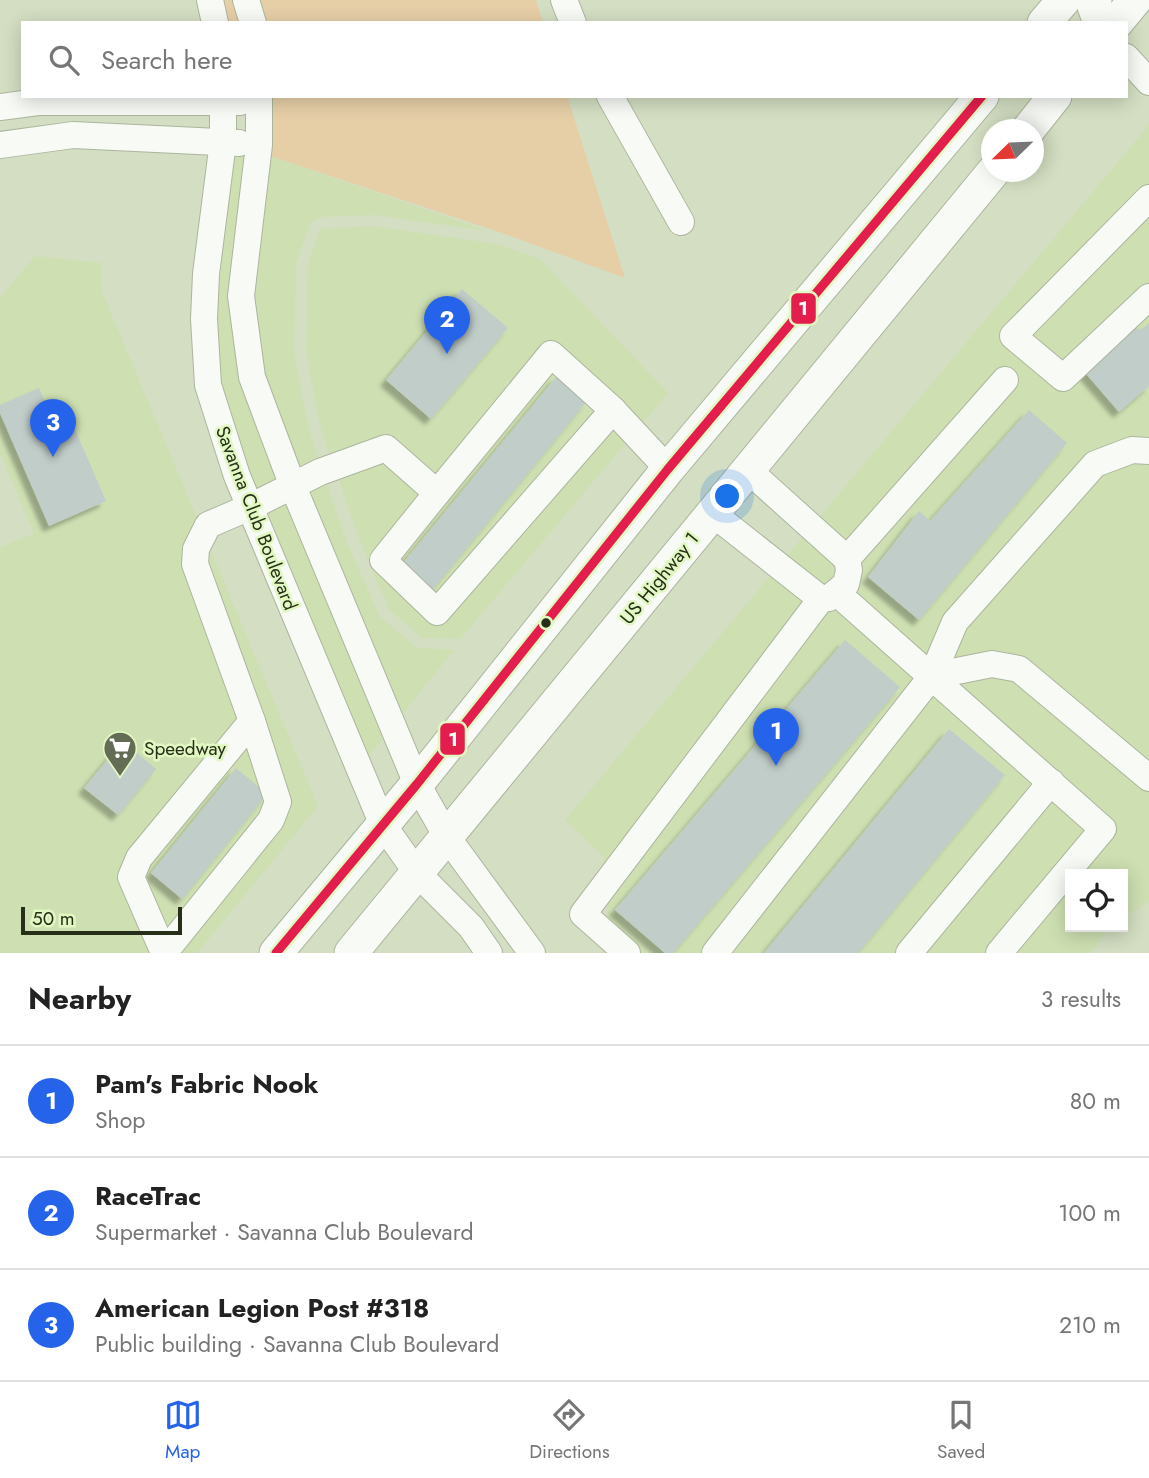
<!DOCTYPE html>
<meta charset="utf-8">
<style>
body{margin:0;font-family:Jost,sans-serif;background:#f2f2f2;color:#222}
.controls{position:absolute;right:21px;bottom:21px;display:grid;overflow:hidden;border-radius:0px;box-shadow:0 4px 18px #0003}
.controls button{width:63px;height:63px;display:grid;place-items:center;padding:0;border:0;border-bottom:2px solid #e0e0e0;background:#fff;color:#222;font:35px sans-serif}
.compass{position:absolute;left:981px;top:119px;width:63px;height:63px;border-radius:50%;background:#fff;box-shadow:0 4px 18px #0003;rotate:247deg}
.scale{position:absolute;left:21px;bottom:18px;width:161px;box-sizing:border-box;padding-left:7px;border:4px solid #272f1a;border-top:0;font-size:19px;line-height:24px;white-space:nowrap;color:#272f1a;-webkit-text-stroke:5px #e2f8c2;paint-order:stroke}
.you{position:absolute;left:728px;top:497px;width:24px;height:24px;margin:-18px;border:5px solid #fff;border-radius:50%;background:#1a73e8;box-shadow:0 0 0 10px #1a73e833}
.badge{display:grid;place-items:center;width:46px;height:46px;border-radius:50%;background:#2563eb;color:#fff;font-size:23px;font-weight:700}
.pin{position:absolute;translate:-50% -58px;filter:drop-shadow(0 2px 4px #0008)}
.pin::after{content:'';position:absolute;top:37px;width:24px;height:21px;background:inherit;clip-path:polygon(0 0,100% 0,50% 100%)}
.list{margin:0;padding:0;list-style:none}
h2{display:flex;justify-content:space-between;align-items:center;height:91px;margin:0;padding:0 28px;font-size:30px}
h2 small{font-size:23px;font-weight:400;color:#767676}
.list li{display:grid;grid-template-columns:46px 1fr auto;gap:21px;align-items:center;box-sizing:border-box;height:112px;padding:0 28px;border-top:2px solid #e0e0e0}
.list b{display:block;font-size:26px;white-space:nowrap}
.list p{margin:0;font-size:23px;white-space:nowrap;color:#767676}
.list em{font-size:23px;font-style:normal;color:#767676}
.icon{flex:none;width:38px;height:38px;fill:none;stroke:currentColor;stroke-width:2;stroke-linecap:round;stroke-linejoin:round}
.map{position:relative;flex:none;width:1149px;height:953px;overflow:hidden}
.search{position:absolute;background:#fff;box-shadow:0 4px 18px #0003;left:21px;right:21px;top:21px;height:77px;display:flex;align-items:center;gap:18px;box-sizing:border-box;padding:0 24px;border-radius:0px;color:#767676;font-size:26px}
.sheet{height:427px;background:#fff}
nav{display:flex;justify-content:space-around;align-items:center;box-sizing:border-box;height:98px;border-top:2px solid #e0e0e0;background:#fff;font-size:19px;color:#767676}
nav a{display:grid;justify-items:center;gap:4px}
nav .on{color:#2563eb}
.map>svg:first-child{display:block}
.built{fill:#cee0b2}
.green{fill:#e6cfa7}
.building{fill:#c0cdc8;filter:url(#shadow)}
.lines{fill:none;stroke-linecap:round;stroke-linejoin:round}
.minor-casing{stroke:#acb59e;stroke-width:28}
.major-casing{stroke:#acb59e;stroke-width:35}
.minor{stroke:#f8faf6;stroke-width:26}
.major{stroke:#f8faf6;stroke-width:33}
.bus-1-casing{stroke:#e2f8c2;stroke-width:14}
.bus-1{stroke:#e31d4c;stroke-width:9}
.bus-dot{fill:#272f1a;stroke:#e2f8c2;stroke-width:2.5}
.labels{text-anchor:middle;stroke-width:5;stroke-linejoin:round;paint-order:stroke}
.street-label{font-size:19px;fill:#272f1a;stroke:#e2f8c2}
.poi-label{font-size:19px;fill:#272f1a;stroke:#e2f8c2;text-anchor:start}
.line-badge{stroke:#e2f8c2;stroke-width:2.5}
.badge-label{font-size:19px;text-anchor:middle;font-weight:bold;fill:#fff}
</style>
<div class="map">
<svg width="1149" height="953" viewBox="0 0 1149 953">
<defs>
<filter id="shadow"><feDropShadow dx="-6" dy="6" stdDeviation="2" flood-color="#0004"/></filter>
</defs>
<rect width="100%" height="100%" fill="#d3dec2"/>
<g class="built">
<path d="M1149,125V902L1123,917V874H1070V927H1111L1090,953H610L604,857L565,820Z"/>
<path d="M236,144L246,148L229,296L284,499L384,737L368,757L248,472L220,383L216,318L218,273Z"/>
<path d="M270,156L488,231L374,215L320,217L310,223L296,263L294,351L308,428L347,543L380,617L417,648L454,650L402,714L303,479L264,374L254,295Z"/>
<path d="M371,226L497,244L540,259L668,393L460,639L422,638L389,609L359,538L320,426L306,350L308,266L320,229Z"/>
<path d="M35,256L101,263L102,292L318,806L197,953H0V548L34,533L0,453V298Z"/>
</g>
<g class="green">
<path d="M223,0H233L240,23H228Z"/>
<path d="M259,0H536L543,23H266Z"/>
<path d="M272,96H567L625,278L502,233L270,156Z"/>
</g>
<g class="building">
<path d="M462,289L508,328L431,419L386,380Z"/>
<path d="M1149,323V386L1119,412L1081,368L1135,325L1140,331Z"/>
<path d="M557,376L587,401L433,589L402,564Z"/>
<path d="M39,388L49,411L64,404L106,501L49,526L0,413V405Z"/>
<path d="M1029,410L1067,443L919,620L868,577L919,511L930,521Z"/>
<path d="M845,640L900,687L673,953H665L615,910Z"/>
<path d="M949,729L1005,775L858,953H764Z"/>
<path d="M123,741L156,769L118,815L84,788Z"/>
<path d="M236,768L267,794L182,899L151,873Z"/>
</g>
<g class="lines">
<defs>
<g id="minor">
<path d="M210,0L215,23"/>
<path d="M246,0L253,23"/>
<path d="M564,0L573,23"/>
<path d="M1126,57L1149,82"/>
<path d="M223,96V142L206,274L204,319L208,385L237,476L383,825L417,873L471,927L489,953"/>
<path d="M259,96V145L241,296L252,377L292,484L417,784L447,837L532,953"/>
<path d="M610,96L681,222"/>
<path d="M0,107L38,102H240"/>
<path d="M0,145L73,135L239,143"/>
<path d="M1149,198L1013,336L1063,378L1149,297"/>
<path d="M437,493L551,354L613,410"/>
<path d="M712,513L821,599L829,598L846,584L849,570L847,559L748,470"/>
<path d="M847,559L1005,380"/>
<path d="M837,593L1103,829L999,953"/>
<path d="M932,676L992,664L1019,669L1149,778"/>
<path d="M164,953L131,877L139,858L252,721L195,564L196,549L208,525L250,507L320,472L386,448L437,493L383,560L437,612L613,410L668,469"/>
<path d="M164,953L271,820L278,802L252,721"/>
<path d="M627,953L583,914L821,599"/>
<path d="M715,953L932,676L955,622L1095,464L1132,450L1149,451"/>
<path d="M909,953L1051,782"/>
</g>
<g id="major">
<path d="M1095,0L1094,6L1100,23"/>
<path d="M1044,23L1064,0"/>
<path d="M1116,23L1135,0"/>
<path d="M1028,130L1055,96"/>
<path d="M276,953L417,784L668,469L982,96"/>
<path d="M351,953L993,172"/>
</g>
</defs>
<use href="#minor" class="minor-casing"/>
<use href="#major" class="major-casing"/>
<use href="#minor" class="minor"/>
<use href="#major" class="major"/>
<defs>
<path id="bus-1" d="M276,953L417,784L668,469L982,96"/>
</defs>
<use href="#bus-1" class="bus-1-casing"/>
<use href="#bus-1" class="bus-1"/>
</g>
<defs>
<symbol id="supermarket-pin" viewBox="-11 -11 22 30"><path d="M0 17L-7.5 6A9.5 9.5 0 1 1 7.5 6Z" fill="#636c55" stroke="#e2f8c2"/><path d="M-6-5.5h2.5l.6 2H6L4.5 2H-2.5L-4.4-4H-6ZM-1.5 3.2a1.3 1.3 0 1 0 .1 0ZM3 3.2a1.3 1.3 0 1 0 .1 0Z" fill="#fff"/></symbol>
</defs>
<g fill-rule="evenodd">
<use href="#supermarket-pin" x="101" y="729" width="38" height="52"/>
</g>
<circle class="bus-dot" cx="546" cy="623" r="6"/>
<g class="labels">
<g class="street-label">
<text transform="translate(257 518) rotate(69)" y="7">Savanna Club Boulevard</text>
<text transform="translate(659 578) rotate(-51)" y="7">US Highway 1</text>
</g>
<g class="poi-label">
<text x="144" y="755">Speedway</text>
</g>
</g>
<g class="line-badge">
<rect x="790" y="292" width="27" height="33" rx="7" fill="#e31d4c"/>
<rect x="439" y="722" width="27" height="34" rx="7" fill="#e31d4c"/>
</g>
<g class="badge-label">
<text x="803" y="315">1</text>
<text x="453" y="746">1</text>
</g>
</svg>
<div class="controls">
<button><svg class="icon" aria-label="locate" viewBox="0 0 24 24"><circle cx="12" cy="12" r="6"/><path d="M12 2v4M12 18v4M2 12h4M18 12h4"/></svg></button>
</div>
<svg class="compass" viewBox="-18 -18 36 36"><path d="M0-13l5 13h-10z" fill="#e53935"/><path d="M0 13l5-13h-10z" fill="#767676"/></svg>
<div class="scale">50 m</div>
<div class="you"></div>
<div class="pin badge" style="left:776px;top:766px">1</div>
<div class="pin badge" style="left:447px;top:354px">2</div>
<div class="pin badge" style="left:53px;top:457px">3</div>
<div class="search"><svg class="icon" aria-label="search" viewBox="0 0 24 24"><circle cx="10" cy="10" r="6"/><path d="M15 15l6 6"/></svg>Search here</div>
</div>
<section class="sheet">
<h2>Nearby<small>3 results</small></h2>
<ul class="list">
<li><span class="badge">1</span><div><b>Pam's Fabric Nook</b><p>Shop</p></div><em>80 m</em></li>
<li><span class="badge">2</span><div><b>RaceTrac</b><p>Supermarket · Savanna Club Boulevard</p></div><em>100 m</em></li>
<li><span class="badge">3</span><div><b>American Legion Post #318</b><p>Public building · Savanna Club Boulevard</p></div><em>210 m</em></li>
</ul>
</section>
<nav>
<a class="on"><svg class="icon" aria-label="map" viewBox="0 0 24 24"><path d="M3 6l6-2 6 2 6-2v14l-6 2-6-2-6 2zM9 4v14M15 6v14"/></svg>Map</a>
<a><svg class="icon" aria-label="directions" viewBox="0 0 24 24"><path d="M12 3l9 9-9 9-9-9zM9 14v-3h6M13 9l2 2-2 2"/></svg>Directions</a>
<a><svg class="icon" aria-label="saved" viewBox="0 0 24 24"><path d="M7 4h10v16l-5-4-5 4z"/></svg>Saved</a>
</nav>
